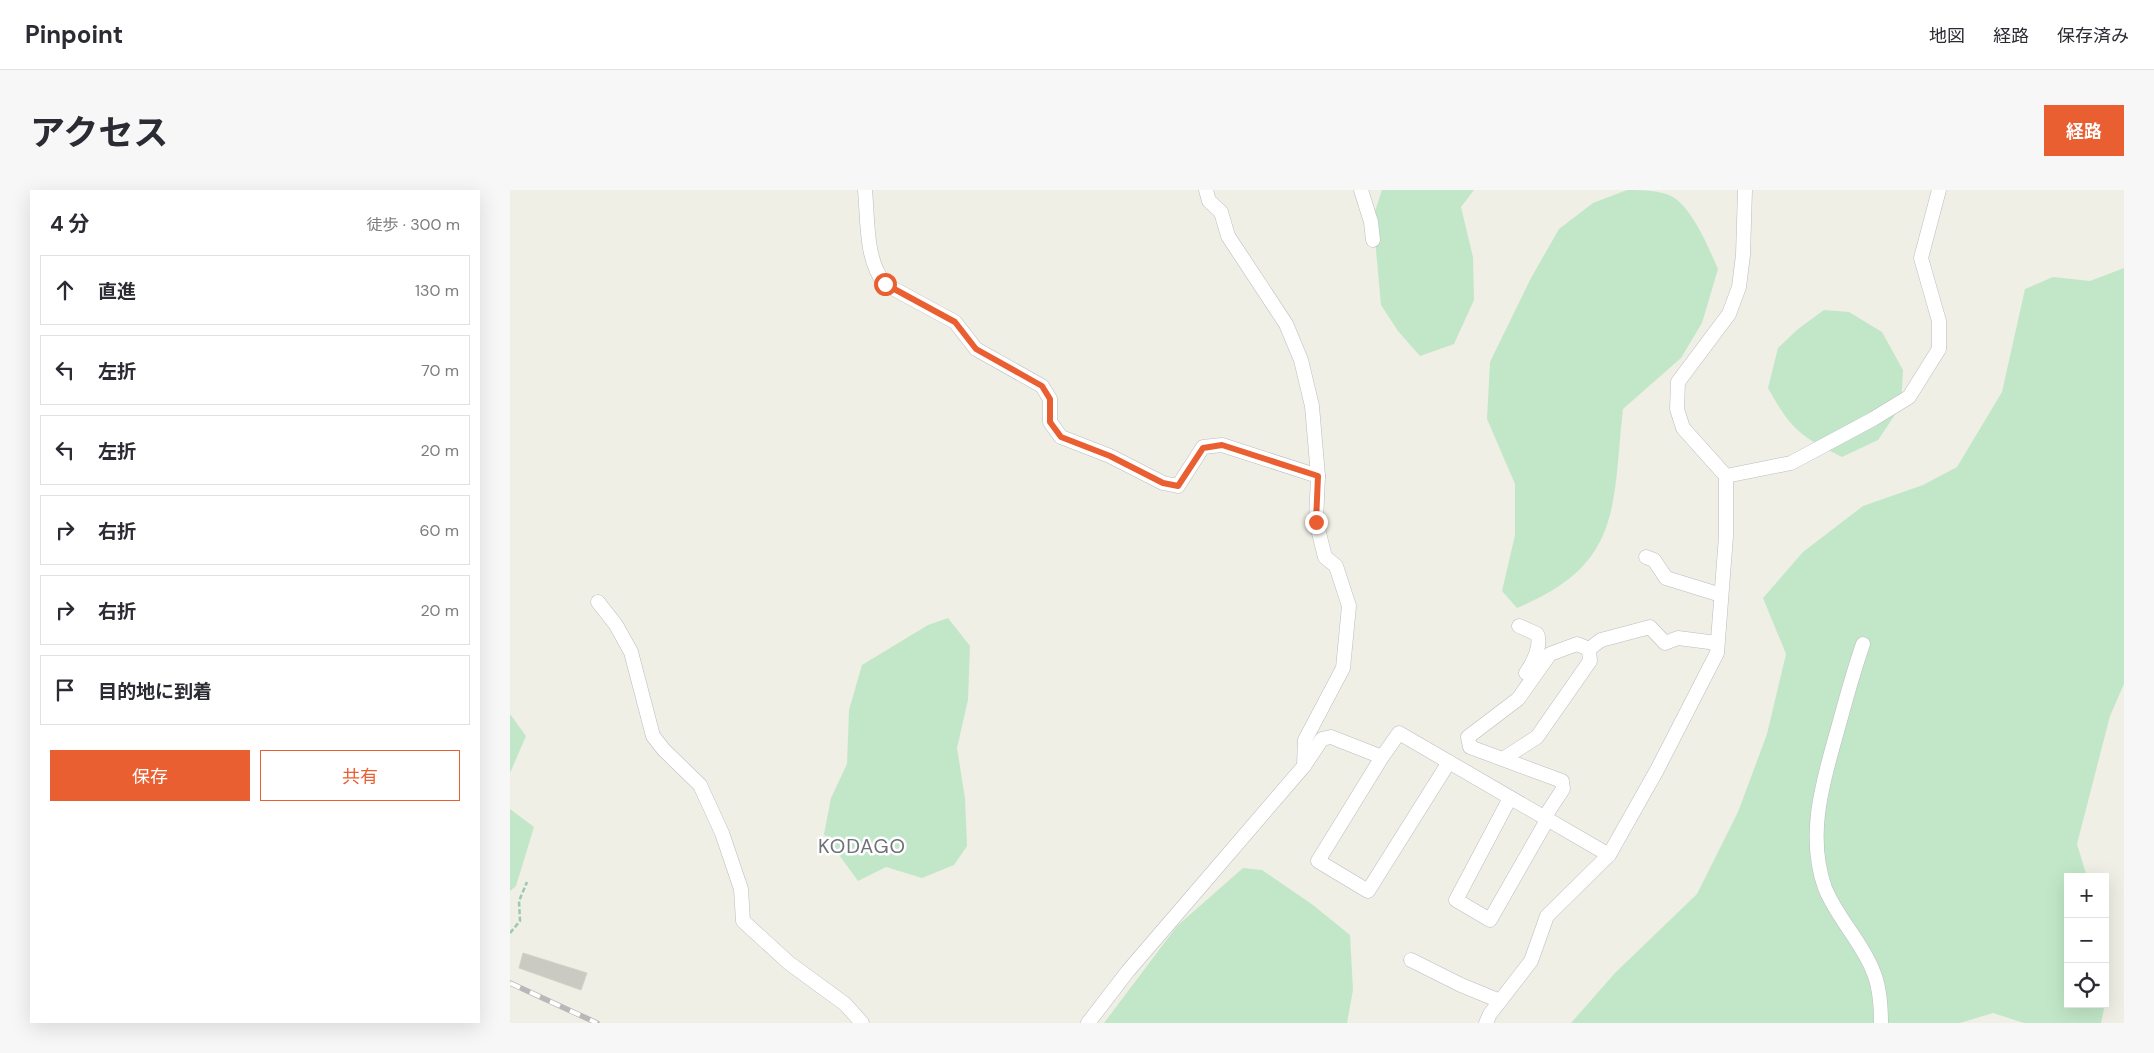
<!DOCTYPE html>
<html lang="ja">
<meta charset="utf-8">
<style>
body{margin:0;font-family:"DM Sans","Noto Sans JP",sans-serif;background:#f7f7f7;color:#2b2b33}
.controls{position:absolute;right:15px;bottom:15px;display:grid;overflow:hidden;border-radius:0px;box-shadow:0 5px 20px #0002}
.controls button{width:45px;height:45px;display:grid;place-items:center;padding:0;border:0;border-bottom:1px solid #e1e1e2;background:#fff;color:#2b2b33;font:25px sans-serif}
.stop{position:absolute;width:15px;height:15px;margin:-11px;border:4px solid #ea5f31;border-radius:50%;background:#fff}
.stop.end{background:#ea5f31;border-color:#fff;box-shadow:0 1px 5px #0008}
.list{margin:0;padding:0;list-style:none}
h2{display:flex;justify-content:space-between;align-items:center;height:65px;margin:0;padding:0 20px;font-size:21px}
h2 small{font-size:16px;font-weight:400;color:#7c7c81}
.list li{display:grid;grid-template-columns:32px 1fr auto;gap:15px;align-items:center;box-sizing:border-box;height:70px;margin:0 10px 10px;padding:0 10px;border:1px solid #e1e1e2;border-radius:0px}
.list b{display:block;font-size:19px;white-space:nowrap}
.list em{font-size:16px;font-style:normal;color:#7c7c81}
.actions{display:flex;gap:10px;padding:15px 20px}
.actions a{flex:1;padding:11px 0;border:1px solid #ea5f31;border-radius:0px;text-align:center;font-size:18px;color:#ea5f31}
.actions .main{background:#ea5f31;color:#fff}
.icon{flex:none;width:28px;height:28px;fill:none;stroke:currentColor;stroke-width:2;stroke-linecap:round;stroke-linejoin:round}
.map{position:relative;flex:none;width:1614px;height:833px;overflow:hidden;border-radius:0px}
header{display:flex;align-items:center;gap:30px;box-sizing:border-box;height:70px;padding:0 25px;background:#fff;border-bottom:1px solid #e1e1e2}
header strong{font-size:24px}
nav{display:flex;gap:28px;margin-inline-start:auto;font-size:18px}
.intro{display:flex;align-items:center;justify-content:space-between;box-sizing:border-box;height:120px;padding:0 30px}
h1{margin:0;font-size:35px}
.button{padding:12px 22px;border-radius:0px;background:#ea5f31;color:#fff;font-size:18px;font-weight:700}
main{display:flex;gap:30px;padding:0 30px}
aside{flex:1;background:#fff;border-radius:0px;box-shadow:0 5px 20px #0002}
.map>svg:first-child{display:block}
.green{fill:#c2e7c8}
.building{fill:#cac9c2;stroke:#d4d2c3}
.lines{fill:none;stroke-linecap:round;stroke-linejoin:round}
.street-casing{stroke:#babcc1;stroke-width:15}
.path{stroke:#9bc8af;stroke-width:2.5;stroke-dasharray:5 2.5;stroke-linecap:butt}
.street{stroke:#fff;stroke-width:14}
.rail-casing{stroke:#b8b8b9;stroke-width:5.5}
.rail{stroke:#fff;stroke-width:4;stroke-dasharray:11;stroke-linecap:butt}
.route{stroke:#ea5f31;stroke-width:6}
.labels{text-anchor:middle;stroke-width:5;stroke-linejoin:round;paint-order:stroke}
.quarter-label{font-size:20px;letter-spacing:1px;fill:#6e7178;stroke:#fff}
</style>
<header>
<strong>Pinpoint</strong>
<nav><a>地図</a><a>経路</a><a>保存済み</a></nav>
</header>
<div class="intro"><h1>アクセス</h1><a class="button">経路</a></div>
<main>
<aside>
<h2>4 分<small>徒歩 · 300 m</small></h2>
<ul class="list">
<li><svg class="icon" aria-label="ahead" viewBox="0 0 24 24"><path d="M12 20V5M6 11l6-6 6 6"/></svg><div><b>直進</b></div><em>130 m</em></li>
<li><svg class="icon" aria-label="left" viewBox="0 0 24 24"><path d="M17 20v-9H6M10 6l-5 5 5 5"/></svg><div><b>左折</b></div><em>70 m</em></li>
<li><svg class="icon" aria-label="left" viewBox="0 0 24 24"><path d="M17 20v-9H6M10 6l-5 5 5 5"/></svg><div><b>左折</b></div><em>20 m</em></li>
<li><svg class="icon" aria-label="right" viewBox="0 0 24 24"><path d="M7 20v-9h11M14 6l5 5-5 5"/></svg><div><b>右折</b></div><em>60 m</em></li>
<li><svg class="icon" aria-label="right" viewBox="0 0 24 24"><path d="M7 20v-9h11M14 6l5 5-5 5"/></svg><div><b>右折</b></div><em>20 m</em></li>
<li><svg class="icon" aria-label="arrive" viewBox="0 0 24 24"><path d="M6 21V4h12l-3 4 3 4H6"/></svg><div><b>目的地に到着</b></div></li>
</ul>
<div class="actions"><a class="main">保存</a><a>共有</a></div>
</aside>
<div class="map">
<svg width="1614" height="833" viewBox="0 0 1614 833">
<rect width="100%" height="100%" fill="#efefe5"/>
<g class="green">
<path d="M872,0H964L951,17L963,67L964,110L944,154L910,166L888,141L871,115L863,27Z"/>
<path d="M1117,0C1132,0 1154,0 1166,9C1184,23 1199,58 1208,79L1192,133L1171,168L1113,219C1102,317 1113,374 1007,418L992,401L1005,345V294L977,229L980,172L1021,88L1049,39L1083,13Z"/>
<path d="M1614,78V494L1600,526L1567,654L1577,687H1558V814H1595L1591,833H1514L1483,823L1450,833H1061L1105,783L1187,704L1228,622L1257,544L1276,464L1253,408L1293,362L1353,316L1413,295L1447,277L1492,202L1515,99L1543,87L1580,91Z"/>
<path d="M1314,120L1339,122L1372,142L1393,180L1391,216L1368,250L1332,267C1290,246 1281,240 1258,198L1268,158L1288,139Z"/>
<path d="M438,428L460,456L458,510L447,558L455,608L457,656L444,675L412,688L376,677L348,691L314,644L321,608L337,574L339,520L352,475L418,435Z"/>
<path d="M0,524L16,546L0,583Z"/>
<path d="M0,619L24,637L6,696L0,701Z"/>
<path d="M733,678L752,680L803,715L840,745L843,800L837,833H594L667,736Z"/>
</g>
<path class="building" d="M13,763L77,783L71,800L9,778Z"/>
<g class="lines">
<defs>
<g id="street">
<path d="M355,0C358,30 355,70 375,94L445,132L466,159L532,196L540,209V232L551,247L600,266L653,293L668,296L693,257L712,255L808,286"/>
<path d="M696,0L699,11L711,22L718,46L776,134L791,170L802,216L808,286L806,331L815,367L826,376L839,416L833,478L795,550L794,576"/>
<path d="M851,0L861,32L863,50"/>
<path d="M1216,286L1281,273L1363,229L1399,207L1429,159V131L1411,68L1429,0"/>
<path d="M1136,367L1144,370L1156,388L1211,405"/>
<path d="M88,412L106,435L121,462L143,546L154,560L190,595L212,643L231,699L233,731L279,773L335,814L352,833"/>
<path d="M1009,436L1027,444C1032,455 1023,473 1016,483"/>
<path d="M1353,454C1344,480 1337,505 1330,531C1315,585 1295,642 1315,698C1327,728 1352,752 1363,781C1370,797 1371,816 1371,833"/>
<path d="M1079,459L1091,450L1140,437L1155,453L1168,448L1207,453"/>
<path d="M872,567L808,671L858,701L939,572"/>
<path d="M993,569L1027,547L1080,471L1079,459L1067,454L1040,464L1008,509L958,547L960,557L1052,591L1053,599L1034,628"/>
<path d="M1000,608L946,710L980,730L1037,630"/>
<path d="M901,770L951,795L990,811"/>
<path d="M578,833L618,781L794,576L812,549L821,547L872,567L889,543L1099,665"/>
<path d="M976,833L980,824L1021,771L1037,726L1099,665L1147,580L1207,463L1216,346V286L1173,238L1167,219L1168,192L1219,124L1229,97L1233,65L1235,0"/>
</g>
</defs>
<use href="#street" class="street-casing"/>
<path class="path" d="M0,743L10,731L9,711L17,692"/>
<use href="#street" class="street"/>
<defs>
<path id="rail" d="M0,793L87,833"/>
</defs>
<use href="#rail" class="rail-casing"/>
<use href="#rail" class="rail"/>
</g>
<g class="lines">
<path class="route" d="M375,94L445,132L466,159L532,196L540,209V232L551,247L600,266L653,293L668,296L693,258L712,255L808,286L806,332"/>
</g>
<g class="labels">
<g class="quarter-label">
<text x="352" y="663">KODAGO</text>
</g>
</g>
</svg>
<div class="controls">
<button>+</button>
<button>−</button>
<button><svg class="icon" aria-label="locate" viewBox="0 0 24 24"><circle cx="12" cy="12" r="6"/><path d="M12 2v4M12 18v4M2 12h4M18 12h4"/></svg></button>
</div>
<div class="stop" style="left:375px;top:94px"></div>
<div class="stop end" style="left:806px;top:332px"></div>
</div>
</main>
